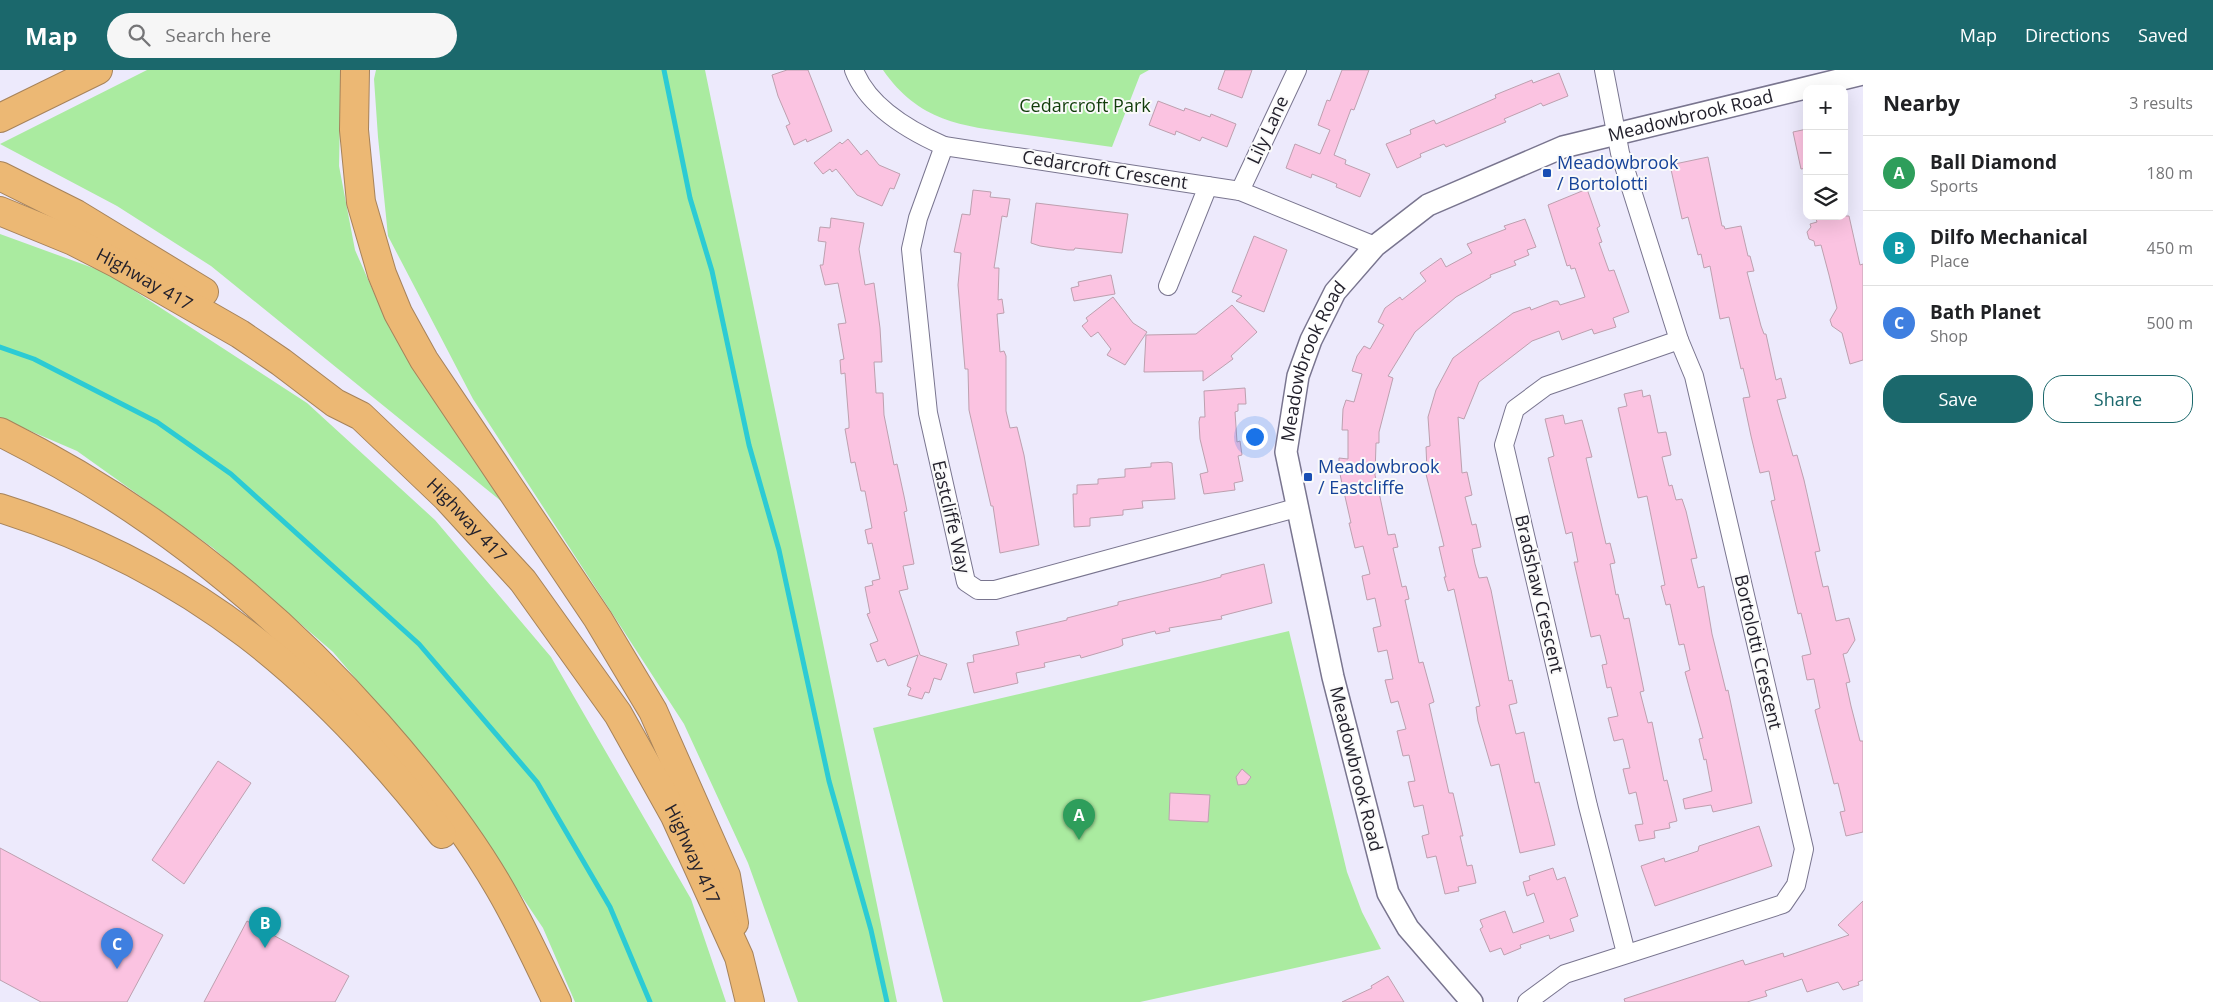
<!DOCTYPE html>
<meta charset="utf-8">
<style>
body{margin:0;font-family:"Open Sans",sans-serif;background:#f6f6f6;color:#202124}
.controls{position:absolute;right:15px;top:15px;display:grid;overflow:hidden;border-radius:10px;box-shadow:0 5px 20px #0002}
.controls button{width:45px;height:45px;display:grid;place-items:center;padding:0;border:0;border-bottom:1px solid #e0e0e0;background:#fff;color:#202124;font:25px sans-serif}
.you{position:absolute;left:1254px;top:366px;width:18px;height:18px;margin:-12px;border:4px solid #fff;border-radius:50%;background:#1a73e8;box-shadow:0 0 0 8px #1a73e833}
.badge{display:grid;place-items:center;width:32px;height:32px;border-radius:50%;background:#1b686c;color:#fff;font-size:16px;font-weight:700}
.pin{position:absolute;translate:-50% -41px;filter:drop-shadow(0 1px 2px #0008)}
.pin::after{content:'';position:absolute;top:26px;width:18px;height:15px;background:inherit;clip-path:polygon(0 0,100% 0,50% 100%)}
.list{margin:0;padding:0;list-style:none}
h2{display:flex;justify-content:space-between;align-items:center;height:65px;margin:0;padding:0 20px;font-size:21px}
h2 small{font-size:16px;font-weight:400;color:#757577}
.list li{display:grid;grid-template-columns:32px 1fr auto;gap:15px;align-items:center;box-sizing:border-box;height:75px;padding:0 20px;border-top:1px solid #e0e0e0}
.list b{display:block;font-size:19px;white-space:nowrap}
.list p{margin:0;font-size:16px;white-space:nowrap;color:#757577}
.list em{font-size:16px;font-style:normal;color:#757577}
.actions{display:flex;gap:10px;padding:15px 20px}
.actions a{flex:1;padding:11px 0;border:1px solid #1b686c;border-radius:20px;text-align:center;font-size:18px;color:#1b686c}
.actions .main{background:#1b686c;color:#fff}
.icon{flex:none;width:28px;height:28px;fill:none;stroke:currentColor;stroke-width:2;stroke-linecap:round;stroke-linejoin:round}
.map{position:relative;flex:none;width:1863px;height:932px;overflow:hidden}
header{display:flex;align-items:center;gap:30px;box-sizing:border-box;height:70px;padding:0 25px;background:#1b686c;color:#fff}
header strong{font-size:24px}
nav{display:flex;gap:28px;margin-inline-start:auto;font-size:18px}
.search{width:350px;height:45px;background:#f6f6f6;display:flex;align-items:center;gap:12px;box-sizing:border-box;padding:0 18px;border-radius:28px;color:#757577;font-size:19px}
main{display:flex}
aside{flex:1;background:#fff}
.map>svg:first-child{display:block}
.green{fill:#aaeba0}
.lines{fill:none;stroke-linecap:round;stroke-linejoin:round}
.stream{stroke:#2ccbd4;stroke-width:5}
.building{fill:#fbc3e1;stroke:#bda0af}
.minor-casing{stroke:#79758f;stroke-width:20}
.tertiary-casing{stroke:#79758f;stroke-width:24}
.motorway-casing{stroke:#a6835b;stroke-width:30}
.minor{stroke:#fff;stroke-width:18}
.tertiary{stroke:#fff;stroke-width:21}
.motorway{stroke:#ecb874;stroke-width:28}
.transit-dot{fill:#1a4fb4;stroke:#fafafa;stroke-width:2}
.labels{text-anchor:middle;stroke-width:4;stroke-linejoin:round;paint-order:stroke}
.park-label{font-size:18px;fill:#123d0b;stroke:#fafafa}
.street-label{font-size:18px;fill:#23212c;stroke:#fafafa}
.transit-label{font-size:18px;fill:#164399;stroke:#fafafa;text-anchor:start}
</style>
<header>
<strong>Map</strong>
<div class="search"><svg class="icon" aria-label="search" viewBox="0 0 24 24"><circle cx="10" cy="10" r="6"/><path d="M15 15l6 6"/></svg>Search here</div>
<nav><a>Map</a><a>Directions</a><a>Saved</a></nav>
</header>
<main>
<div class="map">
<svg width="1863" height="932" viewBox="0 0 1863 932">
<rect width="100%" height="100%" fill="#edeafc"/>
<g class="green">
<path d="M147,0H341L339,96L355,180L390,259L501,431L211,196L117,136L0,74Z"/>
<path d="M376,0H705L897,932H798L748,793L684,654L473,329L388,166L378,67L374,9Z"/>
<path d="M883,0H1149L1140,5L1112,77C1081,73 1051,68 1020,64C962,56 919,52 883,0Z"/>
<path d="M0,164L107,203L307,333L435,450L551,587L691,829L726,932H575L543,858L449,718L333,582L213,478L77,381L0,348Z"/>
<path d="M1289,561L1347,802L1362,842L1381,879L1140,932H943L873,658Z"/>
</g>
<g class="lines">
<g class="stream">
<path d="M664,0L690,128L712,201L749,375L779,480L829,711L871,860L887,932"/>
<path d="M0,277L34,289L157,352L231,404L419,574L537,712L610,837L650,932"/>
</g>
</g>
<g class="building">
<path d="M787,0H808L832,61L807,72L806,69L794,75L786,56L790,54L778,26L772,5Z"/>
<path d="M1225,0H1252L1242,28L1218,19Z"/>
<path d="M1342,0H1369L1354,40L1351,39L1334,85L1346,90L1345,94L1370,104L1360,127L1336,117L1337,114L1325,109L1312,104L1311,108L1286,98L1295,74L1320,84L1330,60L1318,55L1327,30L1330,31Z"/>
<path d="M1559,3L1568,26L1543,36L1541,33L1530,38L1504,49L1506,52L1446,77L1444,74L1420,84L1421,87L1397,98L1386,74L1411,64L1410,60L1434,50L1436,54L1496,28L1495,25L1532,10L1533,13Z"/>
<path d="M1158,31L1184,41L1185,38L1210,47L1211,44L1236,54L1227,77L1202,67L1200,71L1176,61L1175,65L1149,55Z"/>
<path d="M1807,59V98L1801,99L1793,62Z"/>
<path d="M848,69L861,85L867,80L879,95L900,104L894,119L890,118L882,136L857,125L836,99L832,102L830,99L823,104L814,93L840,72L842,74Z"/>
<path d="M1708,87L1722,156H1724L1725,159L1741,156L1748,186H1750L1754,201L1747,202L1761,256L1764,264H1766L1776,310L1781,308L1786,328L1777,330L1793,386L1797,385L1804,410L1820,481L1815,482L1823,517L1828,516L1836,551L1849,548L1855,570L1847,583L1843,584L1850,612L1846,613L1851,636L1860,671H1863V762L1846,766L1840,742L1845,741L1838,713L1834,714L1815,640L1820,638L1814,609L1807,610L1802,586L1811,584L1801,543L1798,544L1771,431L1775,430L1769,401L1760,403L1751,366L1743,328L1750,327L1743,298L1741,299L1729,247L1720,249L1710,196L1704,198L1701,184L1698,185L1688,147L1682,149L1670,95Z"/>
<path d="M1587,119L1600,156L1597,158L1602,172L1599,173L1609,201L1614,200L1629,242L1613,248L1616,257L1594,264L1592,259L1562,270L1559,261L1532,271L1479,312L1464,349L1458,347L1462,403L1467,402L1472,425L1465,427L1472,455L1476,454L1481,477L1472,479L1475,494L1479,508L1487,507L1491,520L1509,611L1512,610L1517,633L1509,635L1516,664L1524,662L1535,713L1539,712L1555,775L1520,783L1499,694L1491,696L1478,651L1476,637L1480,636L1454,519L1448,521L1444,507H1446L1439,477L1444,476L1425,400H1427L1426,377L1430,376L1428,347L1436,320L1453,288L1513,243L1530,237L1531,240L1554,231H1558L1560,235L1585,227L1575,198L1571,199L1570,195L1567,196L1548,135Z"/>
<path d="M973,120L991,122L990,127L1010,129L1007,147L1002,146L994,198H999L998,230L1002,229L1004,243L997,244L1000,282L1004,281L1006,286V341L1010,358L1017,357L1024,385L1039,475L1000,483L993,436H991L969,340L968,299H965L958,215L961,183L954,182L962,144L970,145Z"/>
<path d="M1036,133L1128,144L1122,183L1075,178L1074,180H1068L1040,176L1031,173Z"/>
<path d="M1815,146H1849L1860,195L1863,194V290L1850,294L1842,263L1832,256L1830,250L1837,238L1829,205L1821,175L1815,176L1814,171L1809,169L1807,162L1811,157L1810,154L1817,152Z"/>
<path d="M831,148L864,153L859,179L865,215L874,213L880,258L882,292H874L876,323H883L884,345L894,395L897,394L904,426L907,441L904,442L914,494L903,496L908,519L899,521L920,585L947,594L941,610L934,608L929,623L925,622L922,629L908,625L911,618L907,616L918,585L888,596L885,589L877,592L870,574L878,571L867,544L870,543L865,517L873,515L872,511L880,509L872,473L868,474L865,460L872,458L865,421H861L855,392L851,393L845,359L849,358V353L845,303L841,304L840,290L844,289L838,254L846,253L838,213L825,215L820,195H823L826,172L818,171L820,157L830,158Z"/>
<path d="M1525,149L1536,177L1527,180L1529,185L1514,191L1516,195L1490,205L1491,207L1456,227L1415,262L1388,306L1393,308L1379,362V373H1376L1375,405L1380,427L1388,465L1395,464L1398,477L1393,478L1402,517L1406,516L1409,529L1405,530L1419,593L1423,592L1434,632L1429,634L1449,723H1453L1463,766H1460L1467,796L1472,795L1476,813L1458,817L1459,821L1445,824L1436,786L1427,788L1422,766L1429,764L1423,735L1414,737L1408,712L1415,711L1409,685L1403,686L1397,661L1406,659L1398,631L1391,633L1385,610L1393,609L1387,580L1378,582L1373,558L1381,556L1375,528L1367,530L1362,506L1370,504L1363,476L1355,478L1349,453H1351L1339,400V388L1348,389V360H1342L1343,339L1346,330L1354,332L1362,304L1352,301L1357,286L1364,276L1370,279L1384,255L1378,252L1385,238L1400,227L1402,230L1426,211L1420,203L1441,188L1446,197L1472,183L1467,174L1506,159L1504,156Z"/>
<path d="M1254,166L1287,180L1264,242L1236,231L1242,226L1232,222Z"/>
<path d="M1111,205L1115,224L1074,231L1071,218L1079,216L1078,212Z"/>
<path d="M1113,227L1133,253L1147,262L1125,295L1107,285L1111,279L1098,262L1091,267L1082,256L1088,251L1086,248Z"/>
<path d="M1232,235L1257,262L1231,286L1233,289L1203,311V301L1144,302L1146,265L1196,264Z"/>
<path d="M1245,318L1246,334H1238V341L1235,342L1237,372L1240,371L1242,385L1238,386L1243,411L1234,413L1235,420L1204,424L1200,404L1208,402L1200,369L1199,352L1200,347H1205L1204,321Z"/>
<path d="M1642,320L1643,327L1650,325L1658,363L1666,362L1671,385L1662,387L1669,416L1672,415L1676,430L1682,429L1686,441L1697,488L1691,489L1698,518L1704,516L1712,564L1726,621L1728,620L1752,733L1713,742L1711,735L1685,739L1683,729L1712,721L1706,689L1704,690L1699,669L1703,668L1685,602L1690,600L1684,574L1679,575L1670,534L1666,535L1661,516L1665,515L1647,426L1638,428L1618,338L1627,336L1624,324Z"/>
<path d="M1563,345L1565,354L1582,350L1592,387L1586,388L1598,440L1606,474L1610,473L1615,493L1610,494L1616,525L1618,524L1624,549L1629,548L1644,621L1640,622L1648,653L1652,652L1664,711L1667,710L1677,751L1669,753L1670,758L1654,761L1655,768L1639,771L1635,755L1643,754L1636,722L1629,724L1623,699L1630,698L1623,669L1614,671L1608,648L1618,646L1611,617L1607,618L1602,595L1607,594L1600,565L1591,567L1574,492H1578L1572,462L1566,464L1548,388L1554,386L1545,349Z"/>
<path d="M1168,392L1172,393L1175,429L1142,431L1143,438L1123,440V445L1090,448V456L1074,457L1073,424H1077V415L1098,414V409L1125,407V399L1151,397V393Z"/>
<path d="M1264,494L1272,533L1221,546L1222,549L1169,558L1170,561L1156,564L1155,561L1122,569L1123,575L1119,577L1081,588L1080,585L1044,593L1045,597L1016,603L1018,613L974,623L967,593L974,592L973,585L1019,575L1016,562L1067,550V548L1118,535V532L1202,512L1221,507V505Z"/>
<path d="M218,691L251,713L184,814L152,790Z"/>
<path d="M1242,699L1251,707L1246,714L1238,715L1236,707Z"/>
<path d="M1170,723L1210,725L1208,752L1169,750Z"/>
<path d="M1759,756L1772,796L1655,836L1641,796L1664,788L1665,792L1698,781L1699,776Z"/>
<path d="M0,778L163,865L127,932H41L0,910Z"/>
<path d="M1553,798L1557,810L1565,807L1578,846L1570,849L1574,861L1550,869L1549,865L1520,875L1521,878L1504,885L1501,878L1490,882L1480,859L1483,857L1480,850L1505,841L1513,863L1544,852L1534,823L1527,826L1523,812L1530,810L1529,806Z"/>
<path d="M1863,831V910L1858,912L1859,915L1843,920L1838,912L1807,922L1802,909L1765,921L1767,926L1747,932H1625L1624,929L1743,890L1745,895L1783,883L1784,887L1849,865L1838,855Z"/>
<path d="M247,851L349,906L335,932H204Z"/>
<path d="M1388,906L1404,932H1342L1372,918L1371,916Z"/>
</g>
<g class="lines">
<defs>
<g id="minor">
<path d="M854,0C868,37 910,61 944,76L1240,121L1375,176"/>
<path d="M944,76L918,148L911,179L928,343L966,512L978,520H995L1296,438"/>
<path d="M1240,121L1297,0"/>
<path d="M1168,216L1208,116"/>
<path d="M1626,883L1588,736L1504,375L1515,339L1546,316L1679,270"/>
<path d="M1527,932L1565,904L1783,834L1796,815L1804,779L1694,306L1679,270L1620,83L1604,0"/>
</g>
<g id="tertiary">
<path id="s1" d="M1472,932L1408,858L1388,823L1333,607L1286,382L1298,306L1311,270L1335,222L1375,176L1428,135L1563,77L1863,4"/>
</g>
<g id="motorway">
<path d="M355,0L354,60L361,132L382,204L398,243L424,290L598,549L653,641L726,806L734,853"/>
<path d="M0,48L98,0"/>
<path d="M0,106L76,144L204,222"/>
<path id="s2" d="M0,141L73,171L118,194L240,264L281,292L335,333L361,346L447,428L523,511L618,644L675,746L739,887L750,932"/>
<path d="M0,362C145,434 271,534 378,655C423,706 466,760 500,819C521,855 539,894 557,932"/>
<path d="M0,438C192,498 320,607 442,764"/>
</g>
</defs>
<use href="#minor" class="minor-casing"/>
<use href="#tertiary" class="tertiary-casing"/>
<use href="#motorway" class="motorway-casing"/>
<use href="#minor" class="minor"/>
<use href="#tertiary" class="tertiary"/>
<use href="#motorway" class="motorway"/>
</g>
<g class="transit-dot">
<rect x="1542" y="98" width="10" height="10" rx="2.5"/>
<rect x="1303" y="402" width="10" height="10" rx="2.5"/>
</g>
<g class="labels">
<g class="park-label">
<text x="1085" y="42">Cedarcroft Park</text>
</g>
<g class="street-label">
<text dy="6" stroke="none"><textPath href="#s1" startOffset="1166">Meadowbrook Road</textPath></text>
<text transform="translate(1268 60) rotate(-65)" y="6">Lily Lane</text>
<text transform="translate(1105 100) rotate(9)" y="6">Cedarcroft Crescent</text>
<text dy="6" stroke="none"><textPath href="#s2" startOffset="160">Highway 417</textPath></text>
<text dy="6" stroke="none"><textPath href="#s1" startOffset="686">Meadowbrook Road</textPath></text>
<text transform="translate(951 447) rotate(77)" y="6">Eastcliffe Way</text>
<text dy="6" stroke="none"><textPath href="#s2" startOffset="565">Highway 417</textPath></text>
<text transform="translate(1539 524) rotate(77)" y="6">Bradshaw Crescent</text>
<text transform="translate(1758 582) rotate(77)" y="6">Bortolotti Crescent</text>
<text transform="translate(1356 699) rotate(76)" y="6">Meadowbrook Road</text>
<text dy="6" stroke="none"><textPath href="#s2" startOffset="970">Highway 417</textPath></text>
</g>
<g class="transit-label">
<text x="1557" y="99">Meadowbrook<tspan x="1557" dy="21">/ Bortolotti</tspan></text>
<text x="1318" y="403">Meadowbrook<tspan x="1318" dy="21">/ Eastcliffe</tspan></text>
</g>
</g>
</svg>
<div class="controls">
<button>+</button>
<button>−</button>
<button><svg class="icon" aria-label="layers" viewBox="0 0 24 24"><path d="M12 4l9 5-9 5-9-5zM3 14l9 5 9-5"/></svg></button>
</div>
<div class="you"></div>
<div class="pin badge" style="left:1079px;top:770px;background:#2e9e5b">A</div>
<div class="pin badge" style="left:265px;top:878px;background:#0f9aa8">B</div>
<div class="pin badge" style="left:117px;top:899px;background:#3f7fe0">C</div>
</div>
<aside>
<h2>Nearby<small>3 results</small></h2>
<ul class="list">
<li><span class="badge" style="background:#2e9e5b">A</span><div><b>Ball Diamond</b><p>Sports</p></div><em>180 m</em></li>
<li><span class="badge" style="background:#0f9aa8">B</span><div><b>Dilfo Mechanical</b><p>Place</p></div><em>450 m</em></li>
<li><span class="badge" style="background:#3f7fe0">C</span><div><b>Bath Planet</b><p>Shop</p></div><em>500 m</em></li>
</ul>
<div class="actions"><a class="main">Save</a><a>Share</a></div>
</aside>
</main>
